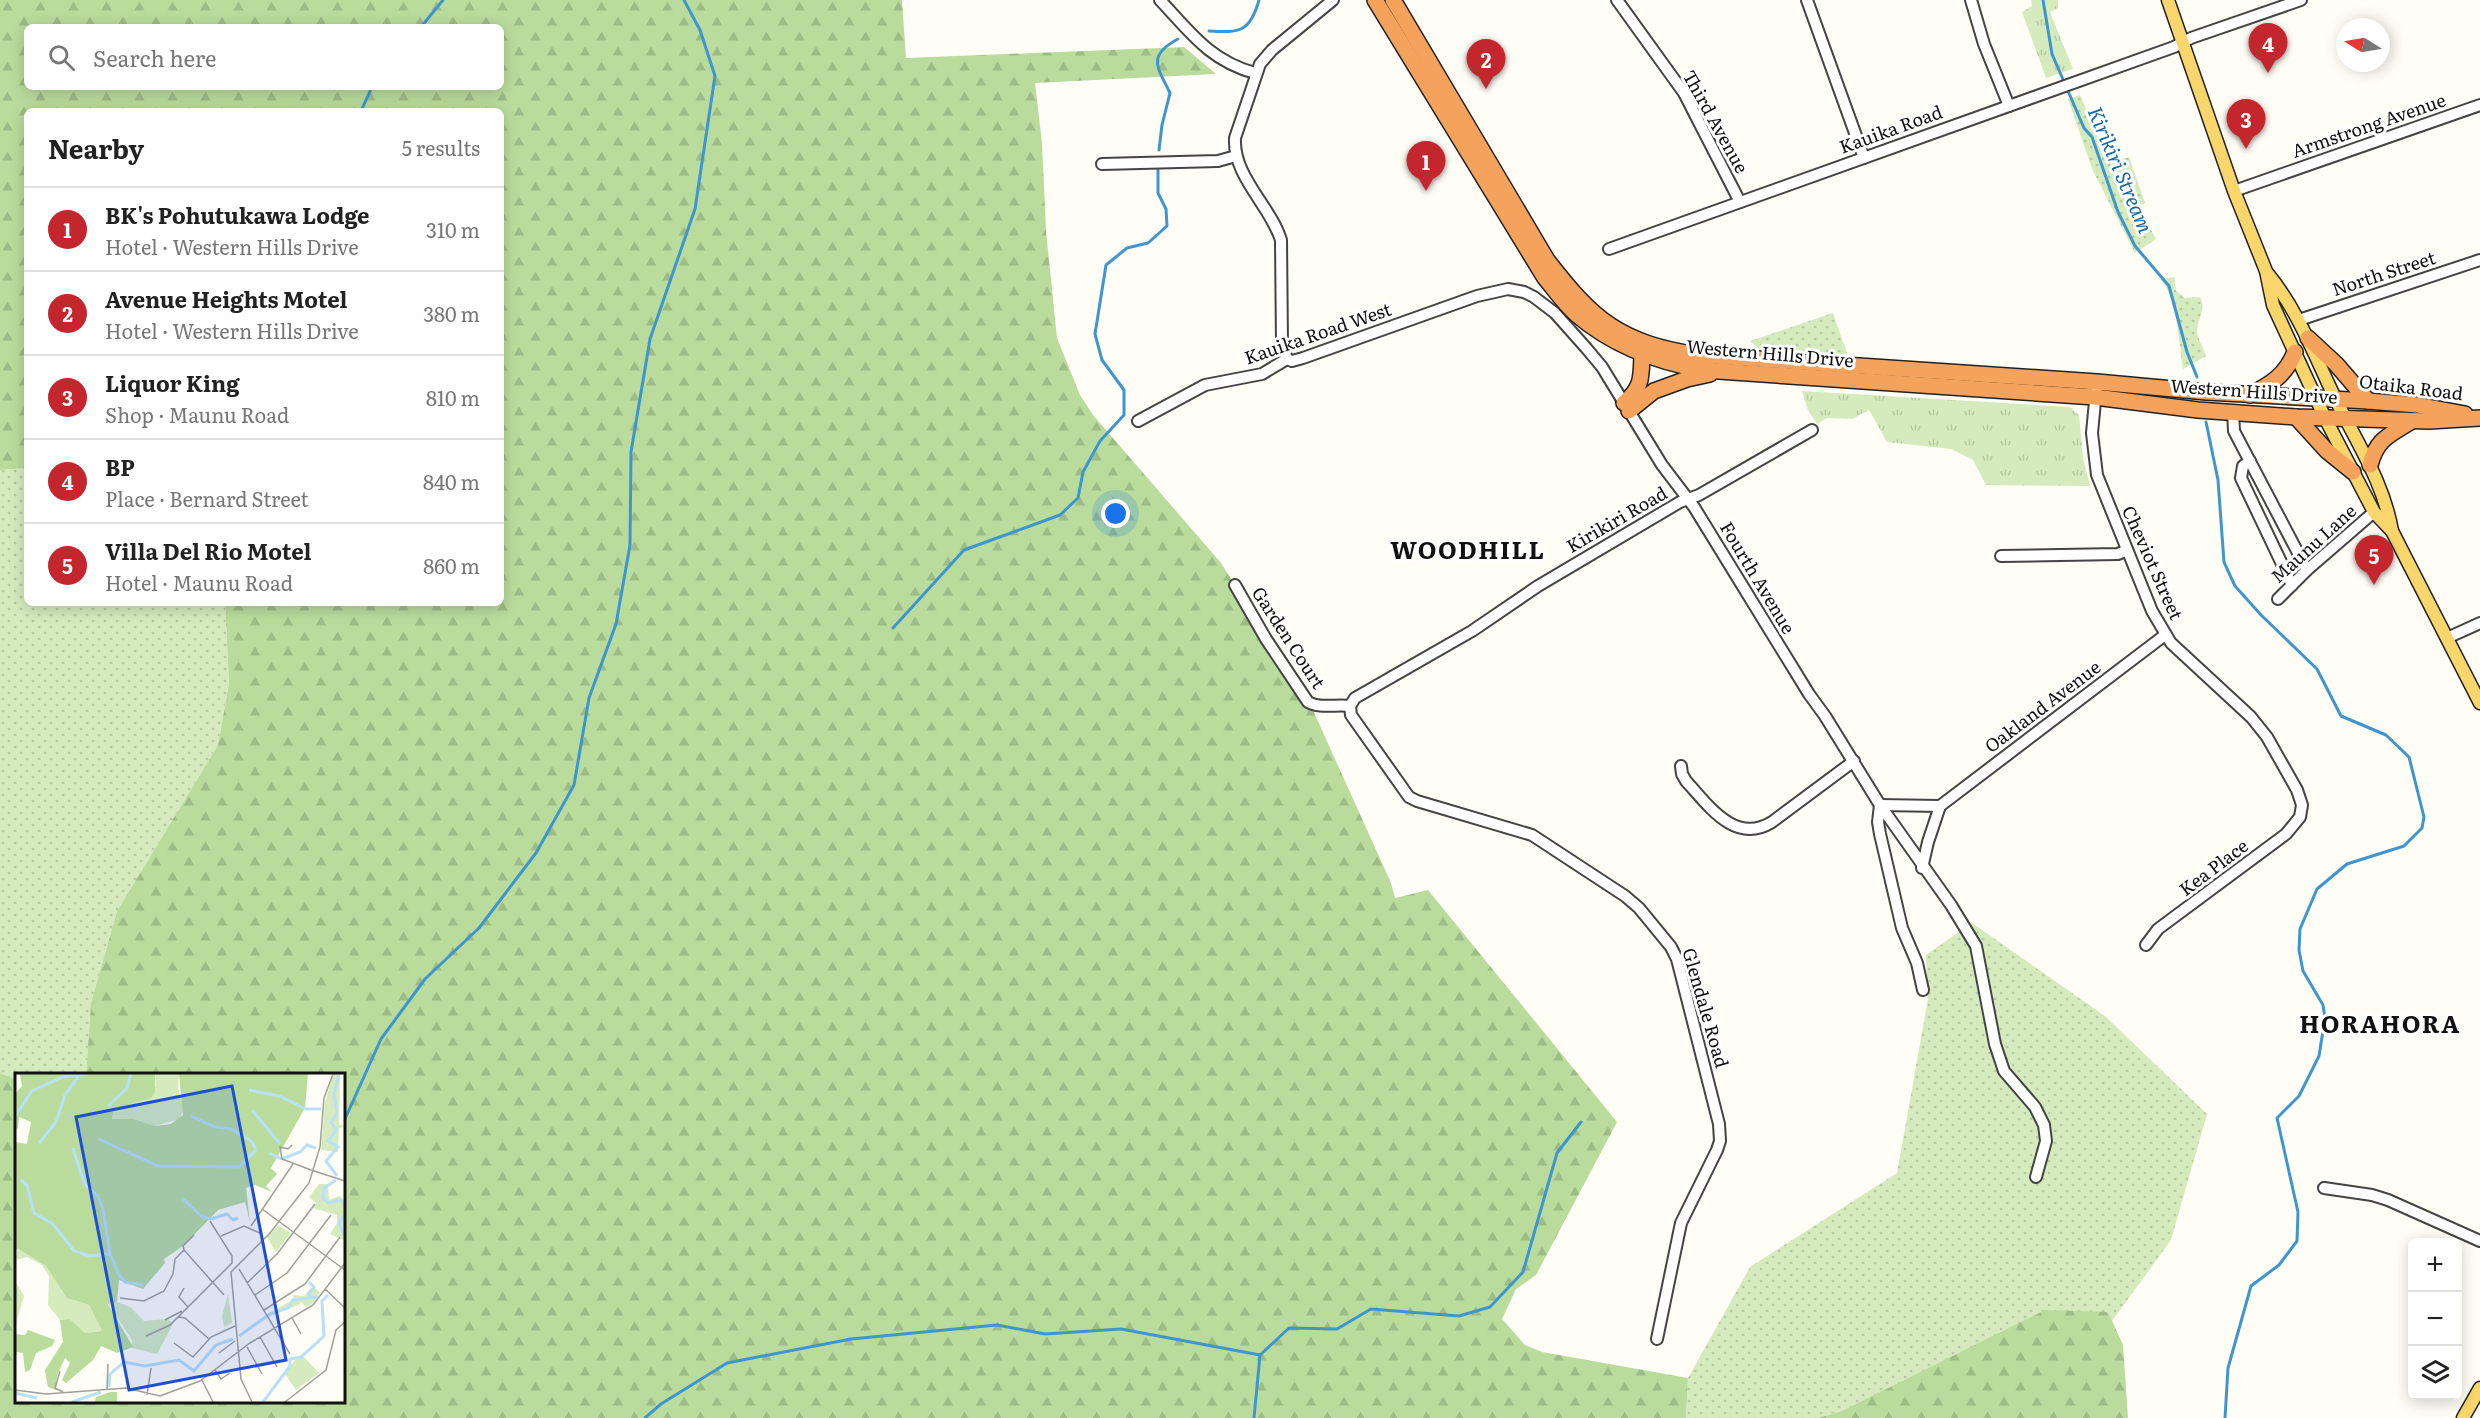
<!DOCTYPE html>
<meta charset="utf-8">
<style>
body{margin:0;font-family:Literata,serif;background:#f2f2f2;color:#222}
.controls{position:absolute;right:18px;bottom:18px;display:grid;overflow:hidden;border-radius:9px;box-shadow:0 3px 15px #0003}
.controls button{width:54px;height:54px;display:grid;place-items:center;padding:0;border:0;border-bottom:2px solid #e0e0e0;background:#fff;color:#222;font:30px sans-serif}
.compass{position:absolute;left:2336px;top:18px;width:54px;height:54px;border-radius:50%;background:#fff;box-shadow:0 3px 15px #0003;rotate:281deg}
.you{position:absolute;left:1116px;top:514px;width:21px;height:21px;margin:-15px;border:4px solid #fff;border-radius:50%;background:#1a73e8;box-shadow:0 0 0 9px #1a73e833}
.badge{display:grid;place-items:center;width:39px;height:39px;border-radius:50%;background:#c4262e;color:#fff;font-size:20px;font-weight:700}
.pin{position:absolute;translate:-50% -50px;filter:drop-shadow(0 2px 3px #0008)}
.pin::after{content:'';position:absolute;top:32px;width:21px;height:18px;background:inherit;clip-path:polygon(0 0,100% 0,50% 100%)}
.list{margin:0;padding:0;list-style:none}
h2{display:flex;justify-content:space-between;align-items:center;height:78px;margin:0;padding:0 24px;font-size:26px}
h2 small{font-size:20px;font-weight:400;color:#767676}
.list li{display:grid;grid-template-columns:39px 1fr auto;gap:18px;align-items:center;box-sizing:border-box;height:84px;padding:0 24px;border-top:2px solid #e0e0e0}
.list b{display:block;font-size:22px;white-space:nowrap}
.list p{margin:0;font-size:20px;white-space:nowrap;color:#767676}
.list em{font-size:20px;font-style:normal;color:#767676}
.icon{flex:none;width:33px;height:33px;fill:none;stroke:currentColor;stroke-width:2;stroke-linecap:round;stroke-linejoin:round}
.map{position:relative;flex:none;width:2480px;height:1418px;overflow:hidden}
.search{position:absolute;background:#fff;box-shadow:0 3px 15px #0003;left:24px;top:24px;width:480px;height:66px;display:flex;align-items:center;gap:15px;box-sizing:border-box;padding:0 21px;border-radius:9px;color:#767676;font-size:22px}
.panel{position:absolute;background:#fff;box-shadow:0 3px 15px #0003;left:24px;top:108px;width:480px;height:498px;border-radius:9px}
.map>svg:first-child{display:block}
.grass{fill:url(#grass-dots)}
.forest{fill:url(#forest-firs);fill-rule:evenodd}
.park{fill:url(#park-tufts)}
.lines{fill:none;stroke-linecap:round;stroke-linejoin:round}
.stream{stroke:#3f96cf;stroke-width:3}
.minor-casing{stroke:#444;stroke-width:14}
.major-casing{stroke:#222;stroke-width:15}
.highway-casing{stroke:#222;stroke-width:18}
.minor{stroke:#fff;stroke-width:10}
.major{stroke:#f9d66b;stroke-width:12}
.highway{stroke:#f5a25d;stroke-width:15}
.labels{text-anchor:middle;stroke-width:6;stroke-linejoin:round;paint-order:stroke}
.street-label{font-size:18px;fill:#111;stroke:#fff}
.water-label{font-size:20px;font-style:italic;fill:#1768a6;stroke:#fff}
.district-label{font-size:24px;font-weight:bold;letter-spacing:1.5px;fill:#111;stroke:#fff}
.inset-river{fill:none;stroke:#b9e0f7;stroke-width:3}
.inset-road{fill:none;stroke:#a09f9a;stroke-width:1.5}
.view{fill:#1d4ed8;fill-opacity:0.15;stroke:#1d4ed8;stroke-width:3}
.inset-edge{fill:none;stroke:#111;stroke-width:3}
</style>
<div class="map">
<svg width="2480" height="1418" viewBox="0 0 2480 1418">
<defs>
<pattern id="grass-dots" width="8" height="8" patternUnits="userSpaceOnUse" patternTransform="scale(1.5)"><rect width="8" height="8" fill="#d5ebbd"/><path d="M2 2h.1M6 6h.1" fill="none" stroke="#b6c8a1" stroke-width="1.8" stroke-linecap="round"/></pattern>
<pattern id="forest-firs" width="22" height="20" patternUnits="userSpaceOnUse" patternTransform="scale(1.5)"><rect width="22" height="20" fill="#b9dc9c"/><path d="M5 1l3.5 6h-7zM16 11l3.5 6h-7z" fill="#9ebc85"/></pattern>
<pattern id="park-tufts" width="24" height="20" patternUnits="userSpaceOnUse" patternTransform="scale(1.5)"><rect width="24" height="20" fill="#d5ebbd"/><path d="M3 7l-1-3M5 7V3M7 7l1-3M15 17l-1-3M17 17v-4M19 17l1-3" fill="none" stroke="#b6c8a1"/></pattern>
</defs>
<rect width="100%" height="100%" fill="#fffdf5"/>
<g class="grass">
<path d="M2080,95L2102,148L2113,162L2129,157L2145,203L2138,206L2156,239L2135,253L2093,171L2068,99Z"/>
<path d="M2174,277L2176,291L2185,298L2200,297C2207,310 2197,319 2197,332C2198,339 2204,349 2206,356L2183,369C2179,344 2177,296 2160,279Z"/>
<path d="M1833,313L1848,356L1762,351L1750,341Z"/>
<path d="M27,468V603H225L229,683L218,745L117,911L91,1003L86,1074H16V1079L0,1073V470Z"/>
<path d="M1972,923L2105,1016L2207,1114L2171,1240L2112,1321L2108,1312L1842,1411L1818,1418H1686L1688,1378L1750,1267L1897,1173L1928,999L1926,955Z"/>
</g>
<g class="forest">
<path d="M0,0H902L906,58L1184,47L1216,74L1035,83L1042,143L1046,231L1057,338L1080,395L1093,415L1221,563L1312,708L1391,883L1395,898L1428,890L1617,1122L1536,1275L1516,1289L1502,1319L1525,1345L1542,1352L1688,1378L1686,1418H0V1073L16,1079V1402H344V1074H86L91,1003L117,911L218,745L229,683L225,603H501V111H27V468L0,470ZM27,27H501V87H27Z"/>
<path d="M2045,1310L2108,1312L2123,1345L2128,1418H1818L1842,1411Z"/>
</g>
<g class="park">
<path d="M2031,0H2058V8L2050,12L2073,69L2046,78L2022,12L2032,6Z"/>
<path d="M1802,391L2070,407L2079,415L2083,458L2090,486L1986,485L1973,460L1951,449L1887,442L1869,410L1852,419L1827,418L1817,424L1808,410Z"/>
</g>
<g class="lines">
<g class="stream">
<path d="M2043,0L2052,54L2084,128L2092,137L2118,212L2135,246L2169,286L2187,352L2197,377"/>
<path d="M421,27L443,0"/>
<path d="M1209,31C1240,33 1250,32 1259,0"/>
<path d="M361,111L372,87"/>
<path d="M1159,150L1162,125L1170,93C1158,68 1146,56 1178,39"/>
<path d="M2206,422L2218,480L2224,562L2235,586L2261,615L2317,669L2341,716L2386,735L2409,757L2424,817L2422,828L2404,846L2347,864L2317,889L2300,929L2299,950L2303,971L2323,1005L2325,1018L2319,1056L2299,1096L2277,1118L2298,1212L2297,1241L2279,1265L2251,1286L2228,1368L2225,1418"/>
<path d="M893,628L964,550L1060,515L1078,498L1083,472L1100,441L1124,415V390L1102,360L1095,334L1106,265L1127,248L1148,243L1167,226L1166,209L1158,193V170"/>
<path d="M344,1121L381,1039L425,979L479,928L536,853L574,785L589,698L616,624L630,545L631,452L650,339L695,209L715,76L700,30L684,0"/>
<path d="M645,1418L661,1404L727,1363L851,1339L997,1325L1045,1334L1121,1329L1260,1355"/>
<path d="M1254,1418L1260,1355L1289,1328L1337,1329L1371,1309L1459,1316L1490,1307L1523,1272L1557,1153L1581,1122"/>
</g>
<defs>
<g id="minor">
<path d="M1160,0C1190,32 1210,61 1255,73"/>
<path d="M1617,0L1684,93L1740,202"/>
<path d="M1807,0L1864,158"/>
<path d="M1971,0L1984,44L2009,106"/>
<path d="M1102,164L1218,161L1236,156"/>
<path d="M2234,191L2480,105"/>
<path d="M1609,249L2174,47L2191,38L2301,0"/>
<path d="M2299,320L2480,260"/>
<path d="M1287,359L1282,344L1281,240C1270,205 1233,177 1235,138L1260,64L1272,50L1333,0"/>
<path d="M2096,391L2092,433L2097,475L2152,611L2171,643L2251,717L2267,737L2297,790L2302,805L2300,817L2286,834L2158,929L2146,945"/>
<path d="M2233,412L2234,431L2307,570"/>
<path d="M1138,421L1205,385L1262,374L1287,359L1292,361L1303,358L1477,296L1508,289L1524,292L1534,297L1555,313L1587,349L1602,367L1662,465L1694,507L1809,694L1825,716L1880,805L1951,905L1976,946L1995,1044L2004,1071L2035,1107L2044,1125L2046,1141L2036,1177"/>
<path d="M2250,461L2243,466L2241,478L2292,585"/>
<path d="M2001,556L2118,554L2127,550"/>
<path d="M1235,585L1266,639L1308,702C1320,709 1336,704 1350,706L1355,698L1472,631L1538,586L1680,502L1699,495L1812,430"/>
<path d="M2278,599L2307,570L2374,512"/>
<path d="M2447,638L2480,623"/>
<path d="M1350,706L1351,715L1409,797L1417,801L1532,835L1625,896L1639,908L1671,947L1677,959L1719,1124L1720,1141L1717,1150L1681,1223L1657,1339"/>
<path d="M1681,766L1682,774L1686,781C1709,806 1735,845 1772,822L1854,761"/>
<path d="M1922,868L1928,842L1940,806L2165,635"/>
<path d="M1923,990L1917,963L1902,928L1880,834L1878,822L1880,805L1940,806"/>
<path d="M2324,1188L2372,1195L2388,1200L2480,1241"/>
</g>
<g id="major">
<path d="M2168,0L2234,191L2266,271L2273,305L2325,418L2374,512L2392,531L2480,703"/>
<path d="M2268,274C2299,312 2315,357 2336,400C2357,443 2384,483 2392,531"/>
<path d="M2463,1418L2480,1388"/>
</g>
<g id="highway">
<path d="M1375,0L1545,278C1555,290 1564,303 1576,314C1613,346 1657,362 1704,370L2095,397L2198,410L2296,417L2429,421L2480,418"/>
<path d="M1393,0L1547,260C1594,321 1620,343 1698,355L2097,382L2206,392L2368,401L2417,405L2465,414"/>
<path d="M2308,338L2336,364L2368,401"/>
<path d="M2250,395C2271,384 2286,375 2295,352"/>
<path d="M1624,403C1643,387 1641,377 1642,354"/>
<path d="M1629,411L1654,391L1687,379L1710,374"/>
<path d="M2296,417L2327,451L2353,472"/>
<path d="M2370,465C2377,438 2390,435 2412,421"/>
</g>
</defs>
<use href="#minor" class="minor-casing"/>
<use href="#major" class="major-casing"/>
<use href="#highway" class="highway-casing"/>
<use href="#minor" class="minor"/>
<use href="#major" class="major"/>
<use href="#highway" class="highway"/>
</g>
<g class="labels">
<g class="street-label">
<text transform="translate(1715 122) rotate(61)" y="6">Third Avenue</text>
<text transform="translate(2369 126) rotate(-19)" y="6">Armstrong Avenue</text>
<text transform="translate(1891 130) rotate(-20)" y="6">Kauika Road</text>
<text transform="translate(2384 274) rotate(-18)" y="6">North Street</text>
<text transform="translate(1318 334) rotate(-19)" y="6">Kauika Road West</text>
<text transform="translate(1770 354) rotate(5)" y="6">Western Hills Drive</text>
<text transform="translate(2411 388) rotate(7)" y="6">Otaika Road</text>
<text transform="translate(2254 392) rotate(4)" y="6">Western Hills Drive</text>
<text transform="translate(1617 520) rotate(-30)" y="6">Kirikiri Road</text>
<text transform="translate(2314 544) rotate(-42)" y="6">Maunu Lane</text>
<text transform="translate(2152 563) rotate(66)" y="6">Cheviot Street</text>
<text transform="translate(1757 578) rotate(59)" y="6">Fourth Avenue</text>
<text transform="translate(1288 638) rotate(57)" y="6">Garden Court</text>
<text transform="translate(2043 707) rotate(-37)" y="6">Oakland Avenue</text>
<text transform="translate(2214 868) rotate(-37)" y="6">Kea Place</text>
<text transform="translate(1705 1008) rotate(74)" y="6">Glendale Road</text>
</g>
<g class="water-label">
<text transform="translate(2120 170) rotate(67)" y="7">Kirikiri Stream</text>
</g>
<g class="district-label">
<text x="1468" y="559">WOODHILL</text>
<text x="2380" y="1033">HORAHORA</text>
</g>
</g>
<g transform="translate(15 1073)">
<rect width="330" height="330" fill="#fffdf5"/>
<path d="M140,1H164L163,16L169,36L164,46L140,53L119,46L97,47L99,36L141,13ZM3,176L31,193L58,227L74,232L87,258L70,260L55,246L45,247L33,232L34,203L27,192L12,184L0,187ZM0,208L9,223L1,250H0ZM102,229L115,234L129,248L153,246L158,251L142,281L117,275V267L93,230Z" fill="#d5ebbd"/>
<path d="M5,1H140V19L136,25L99,36L97,46H119L140,53L156,51L168,42L164,1H293L290,35L256,95L262,101L251,113L257,119L240,112L231,115L235,149L230,129L203,137L168,173L149,186L150,190L128,216L104,207L102,229L93,231L118,274L102,280L86,273L78,287L51,310L47,307L55,290L50,285L42,302L41,317L33,314L30,297L48,269L45,247L55,246L70,260L87,258L74,232L52,225L31,193L3,176L0,178V69L12,71L16,49L4,44L3,56L0,54V21L7,13ZM13,257L40,267L37,273L21,280L15,297L10,299L8,280L2,279L0,284V261L10,262ZM95,319H102V329H80L81,324Z" fill="#b9dc9c"/>
<path d="M318,1H325L324,52H330L324,56L323,79L306,77L310,30ZM304,111H313L314,127L325,123L330,129V168L315,161L322,150V142L298,135L301,130L294,124ZM263,152L276,160L261,179L252,164ZM294,209L305,220L298,230L291,234L284,227L286,231L254,243L253,241L279,226L278,222L289,223L298,215ZM213,221L217,250L209,254L207,243ZM289,284L304,300L281,317L270,301L280,287Z" fill="#d5ebbd"/>
<path class="inset-river" d="M234,17L264,23L291,36H306M93,33L112,15L116,1M237,37L265,71M0,43L17,18L48,4L72,1M176,43L200,54L216,56L236,68L241,76M84,66L143,93L224,94L241,77M24,70L41,49L50,22L63,4M58,75L69,110L83,123L88,136L95,181L104,202L110,209L128,212M254,80L267,86L285,79L292,72L301,75M322,103L311,88L323,74L313,68L321,57L316,49L322,41L319,20L324,1M6,107L12,112L19,140L38,151L59,178L75,183L94,181M321,107L309,115L308,125L313,130L326,127L330,133M167,125L186,143L196,146L212,141L218,147L223,145M330,140L324,150L330,164M294,209L299,214L293,221L297,226M224,263L255,241L273,235L278,227L303,224M94,314L95,301L109,289L130,293L164,287L179,298L201,272L218,266M0,320L22,325M57,329L86,319M248,329L275,293V286L286,284L309,263L307,228L313,222"/>
<path class="inset-road" d="M277,72L273,76L265,74L267,86L296,97M296,97L330,108M247,136L262,147M262,147L330,197M236,153L278,91M179,162L168,173L169,177L209,222M206,163L229,153L247,161M224,196L275,281M232,210L262,181L300,131M169,215L164,224L173,234M310,216L330,235M240,222L272,200L316,142M105,225L129,228L149,218L158,201L160,186L169,177M249,237L290,211L325,164M163,244L170,245L194,266M277,245L286,261M150,247L167,238M131,263L155,252L217,190V183L195,148M245,264L262,294M159,270L178,284L196,264L220,253M235,270L298,232L330,190M232,274L247,301M204,280L220,268M200,297L206,306L215,300M45,298L40,315L48,319M187,307L198,329M92,316L93,291M0,317L31,321L111,315L145,323L185,308L236,269M132,322L136,295M237,329L226,306L216,199L255,160L294,110L305,74L309,25L318,1M270,329L311,297L321,257L330,249"/>
<path class="view" d="M217,13L271,287L114,317L61,44Z"/>
<rect width="330" height="330" class="inset-edge"/>
</g>
</svg>
<div class="controls">
<button>+</button>
<button>−</button>
<button><svg class="icon" aria-label="layers" viewBox="0 0 24 24"><path d="M12 4l9 5-9 5-9-5zM3 14l9 5 9-5"/></svg></button>
</div>
<svg class="compass" viewBox="-18 -18 36 36"><path d="M0-13l5 13h-10z" fill="#e53935"/><path d="M0 13l5-13h-10z" fill="#767676"/></svg>
<div class="you"></div>
<div class="pin badge" style="left:1426px;top:191px">1</div>
<div class="pin badge" style="left:1486px;top:89px">2</div>
<div class="pin badge" style="left:2246px;top:149px">3</div>
<div class="pin badge" style="left:2268px;top:73px">4</div>
<div class="pin badge" style="left:2374px;top:585px">5</div>
<div class="search"><svg class="icon" aria-label="search" viewBox="0 0 24 24"><circle cx="10" cy="10" r="6"/><path d="M15 15l6 6"/></svg>Search here</div>
<section class="panel">
<h2>Nearby<small>5 results</small></h2>
<ul class="list">
<li><span class="badge">1</span><div><b>BK's Pohutukawa Lodge</b><p>Hotel · Western Hills Drive</p></div><em>310 m</em></li>
<li><span class="badge">2</span><div><b>Avenue Heights Motel</b><p>Hotel · Western Hills Drive</p></div><em>380 m</em></li>
<li><span class="badge">3</span><div><b>Liquor King</b><p>Shop · Maunu Road</p></div><em>810 m</em></li>
<li><span class="badge">4</span><div><b>BP</b><p>Place · Bernard Street</p></div><em>840 m</em></li>
<li><span class="badge">5</span><div><b>Villa Del Rio Motel</b><p>Hotel · Maunu Road</p></div><em>860 m</em></li>
</ul>
</section>
</div>
